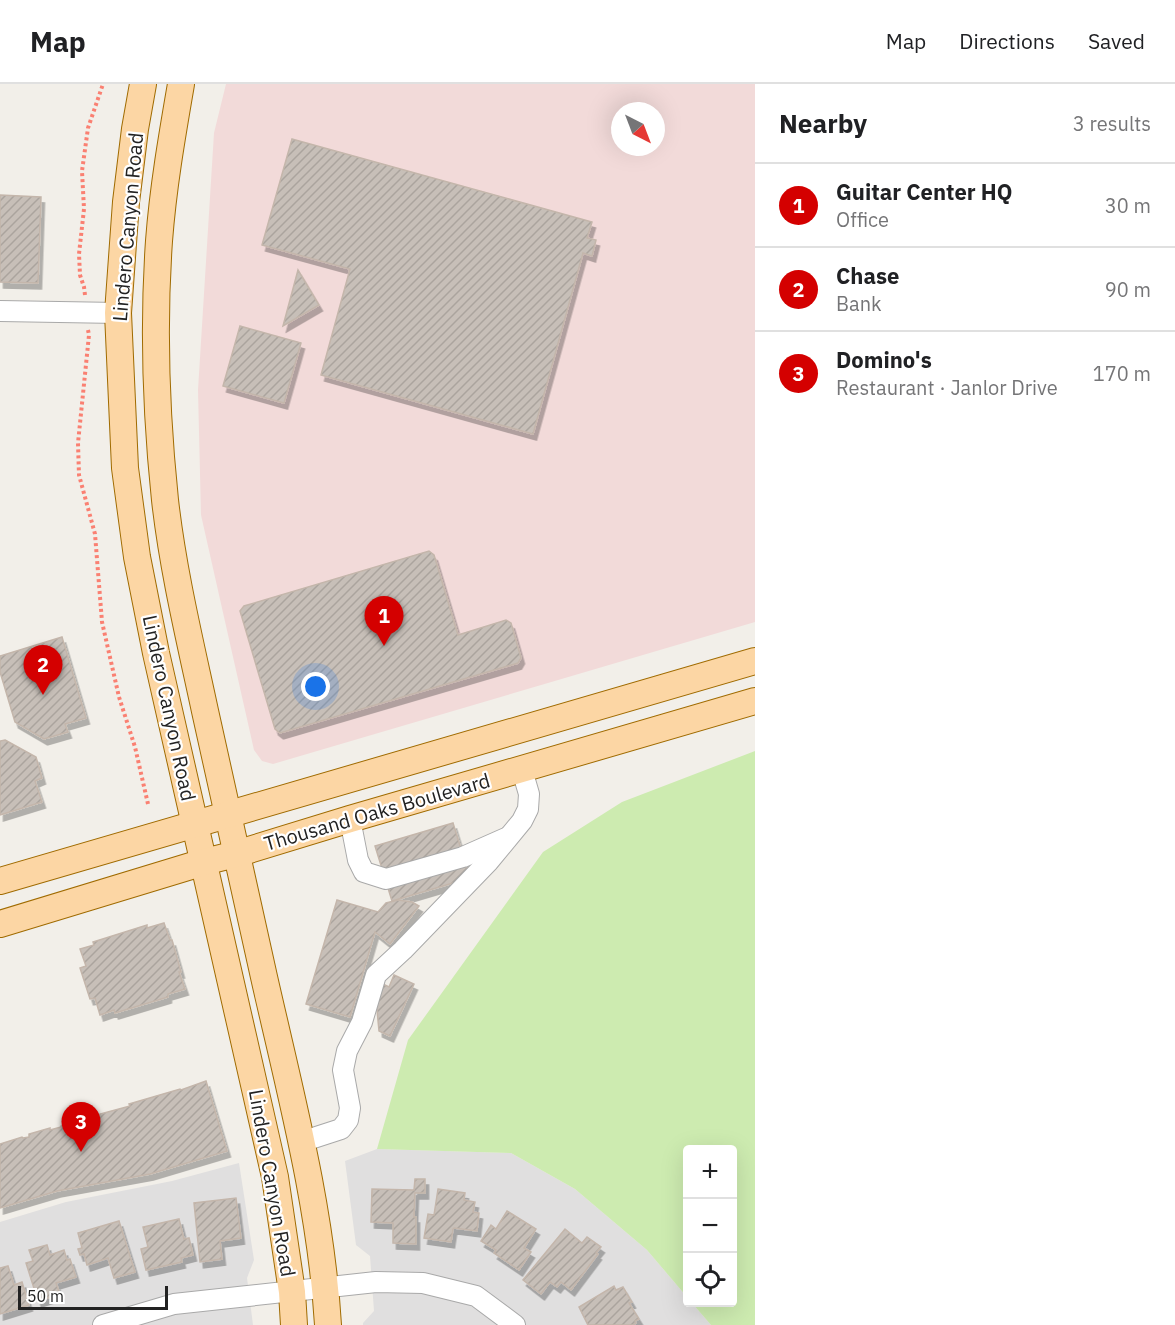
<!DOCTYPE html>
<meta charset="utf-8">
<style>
body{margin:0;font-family:"IBM Plex Sans",sans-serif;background:#f6f6f6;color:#202124}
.controls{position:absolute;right:18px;bottom:18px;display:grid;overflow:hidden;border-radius:6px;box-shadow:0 6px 24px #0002}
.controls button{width:54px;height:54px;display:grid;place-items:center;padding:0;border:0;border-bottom:2px solid #e0e0e0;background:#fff;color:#202124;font:30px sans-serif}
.compass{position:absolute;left:611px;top:18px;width:54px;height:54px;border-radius:50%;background:#fff;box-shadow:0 6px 24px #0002;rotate:138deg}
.scale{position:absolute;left:18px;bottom:15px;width:150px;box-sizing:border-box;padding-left:6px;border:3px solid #222;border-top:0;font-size:16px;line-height:21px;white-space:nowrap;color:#222;-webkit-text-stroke:4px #fff;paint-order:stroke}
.you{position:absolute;left:316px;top:603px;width:21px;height:21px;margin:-15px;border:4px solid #fff;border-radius:50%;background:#1a73e8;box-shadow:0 0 0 9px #1a73e833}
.badge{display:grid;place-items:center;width:39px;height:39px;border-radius:50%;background:#d40000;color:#fff;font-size:20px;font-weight:700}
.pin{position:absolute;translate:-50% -50px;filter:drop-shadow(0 2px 3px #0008)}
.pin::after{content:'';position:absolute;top:32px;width:21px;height:18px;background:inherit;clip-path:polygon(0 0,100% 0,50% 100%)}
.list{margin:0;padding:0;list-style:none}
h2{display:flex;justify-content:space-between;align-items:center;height:78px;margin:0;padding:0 24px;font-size:26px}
h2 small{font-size:20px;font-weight:400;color:#757577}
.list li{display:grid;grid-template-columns:39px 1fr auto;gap:18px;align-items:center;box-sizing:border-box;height:84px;padding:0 24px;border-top:2px solid #e0e0e0}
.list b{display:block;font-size:22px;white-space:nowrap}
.list p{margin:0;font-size:20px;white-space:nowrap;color:#757577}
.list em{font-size:20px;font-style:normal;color:#757577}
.icon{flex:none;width:33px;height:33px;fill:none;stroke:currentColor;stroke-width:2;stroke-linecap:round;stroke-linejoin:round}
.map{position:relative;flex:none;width:755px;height:1241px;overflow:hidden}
header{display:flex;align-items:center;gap:36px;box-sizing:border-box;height:84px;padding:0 30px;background:#fff;border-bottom:2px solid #e0e0e0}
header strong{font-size:28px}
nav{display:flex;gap:33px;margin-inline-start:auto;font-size:21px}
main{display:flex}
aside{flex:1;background:#fff}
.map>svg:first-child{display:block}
.residential{fill:#e0dfdf}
.commercial{fill:#f2dad9;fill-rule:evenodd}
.grass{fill:#cdebb0}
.building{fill:url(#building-hatch);stroke:#c4b6ab;stroke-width:1.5;filter:url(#shadow)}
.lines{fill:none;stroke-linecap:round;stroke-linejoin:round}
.minor-casing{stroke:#a9a9a9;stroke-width:22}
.major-casing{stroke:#a06b00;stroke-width:28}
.path{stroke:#fa8072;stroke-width:4;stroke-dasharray:3 3;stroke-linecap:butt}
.minor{stroke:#fff;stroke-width:20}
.major{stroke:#fcd6a4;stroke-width:26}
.labels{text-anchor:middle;stroke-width:4.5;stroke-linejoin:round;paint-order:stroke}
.street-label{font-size:20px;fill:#222;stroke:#fff}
</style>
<header>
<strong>Map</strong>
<nav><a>Map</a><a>Directions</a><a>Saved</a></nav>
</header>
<main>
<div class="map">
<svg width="755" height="1241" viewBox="0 0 755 1241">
<defs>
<pattern id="building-hatch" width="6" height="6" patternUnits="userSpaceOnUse" patternTransform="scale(1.5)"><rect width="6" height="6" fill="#c7bfb8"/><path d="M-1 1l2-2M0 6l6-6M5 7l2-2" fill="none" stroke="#aba49e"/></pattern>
<filter id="shadow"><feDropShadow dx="3.5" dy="6" stdDeviation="0" flood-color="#0004"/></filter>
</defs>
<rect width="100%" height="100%" fill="#f2efe9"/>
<g class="residential">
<path d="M377,1065L511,1069L575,1105L647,1166L687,1213L688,1218L692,1219L711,1241H363V1239L374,1227L370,1172L356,1161L345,1077Z"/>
<path d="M239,1079L254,1176L247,1194L253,1241H0V1138L66,1118L172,1097Z"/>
</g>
<path class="commercial" d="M226,0H755V538L273,680L262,677L254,666L201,431L198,306L214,49ZM620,27H656V63H620Z"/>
<path class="grass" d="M755,667V1241H711L692,1219L732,1218V1066H688L687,1213L647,1166L575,1105L511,1069L377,1065L408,956L543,768L622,718Z"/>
<g class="building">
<path d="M292,55L592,138L587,154L596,156L592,172L583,169L533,350L321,291L350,185L262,161Z"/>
<path d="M0,111L41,113L38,199L0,198Z"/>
<path d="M298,186L319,221L283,242Z"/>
<path d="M240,242L301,259L284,319L223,302Z"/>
<path d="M429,467L434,471L458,551L506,536L511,539L521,574L518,579L280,649L275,645L240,527L244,522Z"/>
<path d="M62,553L86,634L65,640L68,648L44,655L15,638L0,588V572Z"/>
<path d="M5,656L36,673L42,694L35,697L42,718L0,731V657Z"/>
<path d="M453,739L470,794L392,817L375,762Z"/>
<path d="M337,816L378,828L386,819L398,816L412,818L419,822L390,860L375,848L350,933L306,920Z"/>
<path d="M164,839L170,856H172L181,888H179L185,905L168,910V913L115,929L114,926L100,931L95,914L90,915L80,884L86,882L80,865L94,861L93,858L147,841V844Z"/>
<path d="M394,891L414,900L390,952L379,947L376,915L383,900L389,903Z"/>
<path d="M206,997L227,1067L150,1090L57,1107L0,1124V1060L22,1053L23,1054L29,1053V1050L50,1044V1046L61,1043V1042L100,1031V1030L130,1022L129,1020L180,1005L181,1006Z"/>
<path d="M415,1095H425V1109H415L414,1133H416V1160L393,1159V1139L371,1138L372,1105L414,1106Z"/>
<path d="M438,1105L465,1109L464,1116L475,1118L473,1128L479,1129L477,1147L454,1144L453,1145L451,1158L424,1154L428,1130L434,1131Z"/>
<path d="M236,1114L241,1154L220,1157L222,1175L200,1178L194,1119Z"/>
<path d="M507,1127L536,1145L524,1164L531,1168L519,1186L494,1169L496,1166L481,1157L491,1141L496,1145Z"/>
<path d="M179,1135L184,1155L189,1154L193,1171L181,1174L182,1178L146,1186L141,1165L148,1163L143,1143Z"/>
<path d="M119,1137L135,1188L114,1194L108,1174L87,1181L84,1170L80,1171L78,1165L82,1164L78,1149Z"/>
<path d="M565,1145L582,1159L587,1153L601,1163L596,1169L598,1170L571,1206L561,1198L557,1203L550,1198L541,1210L523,1196Z"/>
<path d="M47,1161L50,1171L64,1166L67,1176L70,1175L76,1193L56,1199L60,1210L38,1217L26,1179L33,1177L29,1166Z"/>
<path d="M8,1182L14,1201L22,1198L29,1221L0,1230V1184Z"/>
<path d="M614,1202L616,1206L623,1203L632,1218L629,1219L639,1235L635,1237L636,1239L633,1241H588L579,1223Z"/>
</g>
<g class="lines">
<defs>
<g id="minor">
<path d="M0,227L118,229"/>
<path d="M350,735L358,776L364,788L386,795L463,773L506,754"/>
<path d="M301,1058L341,1045L348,1036L350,1024L343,986L347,967L362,938L376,891L403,866L489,777L522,737L528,725L529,710L522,686"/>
<path d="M103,1241L174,1220L376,1198L423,1199L476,1212L515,1241"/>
</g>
<g id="major">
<path d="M143,0L135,45L126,118L118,229L125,384L137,473L156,569L275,1093L292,1208L294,1241"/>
<path d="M181,0C172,52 163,104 159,157C153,243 156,330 165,416C173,487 190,557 205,627C225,716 244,804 264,893C290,1008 321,1123 328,1241"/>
<path d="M0,797L755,577"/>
<path d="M0,840L204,778L236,770L350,735L755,617"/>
</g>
</defs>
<use href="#minor" class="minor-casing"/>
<use href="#major" class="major-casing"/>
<g class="path">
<path d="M85,211L84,203L80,191L79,170L84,125L82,87L88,44L103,0"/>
<path d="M88,246L89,251L78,359L79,391L95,450L102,538L119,613L135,663L148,720"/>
</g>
<use href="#minor" class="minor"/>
<use href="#major" class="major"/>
</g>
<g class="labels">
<g class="street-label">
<text transform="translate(128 143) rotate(-85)" y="7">Lindero Canyon Road</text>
<text transform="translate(169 624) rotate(78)" y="7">Lindero Canyon Road</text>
<text transform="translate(377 728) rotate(-16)" y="7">Thousand Oaks Boulevard</text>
<text transform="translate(272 1099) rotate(80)" y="7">Lindero Canyon Road</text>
</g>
</g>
</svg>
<div class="controls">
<button>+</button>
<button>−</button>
<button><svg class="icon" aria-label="locate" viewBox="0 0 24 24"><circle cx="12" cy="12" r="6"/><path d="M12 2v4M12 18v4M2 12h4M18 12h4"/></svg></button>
</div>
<svg class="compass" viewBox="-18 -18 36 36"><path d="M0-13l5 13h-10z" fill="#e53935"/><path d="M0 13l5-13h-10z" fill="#757577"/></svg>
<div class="scale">50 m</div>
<div class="you"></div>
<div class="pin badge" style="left:384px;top:562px">1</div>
<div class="pin badge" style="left:43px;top:611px">2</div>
<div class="pin badge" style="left:81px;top:1068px">3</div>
</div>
<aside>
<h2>Nearby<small>3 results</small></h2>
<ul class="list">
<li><span class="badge">1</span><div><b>Guitar Center HQ</b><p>Office</p></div><em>30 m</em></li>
<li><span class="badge">2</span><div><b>Chase</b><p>Bank</p></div><em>90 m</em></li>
<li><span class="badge">3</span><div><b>Domino's</b><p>Restaurant · Janlor Drive</p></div><em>170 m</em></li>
</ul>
</aside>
</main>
